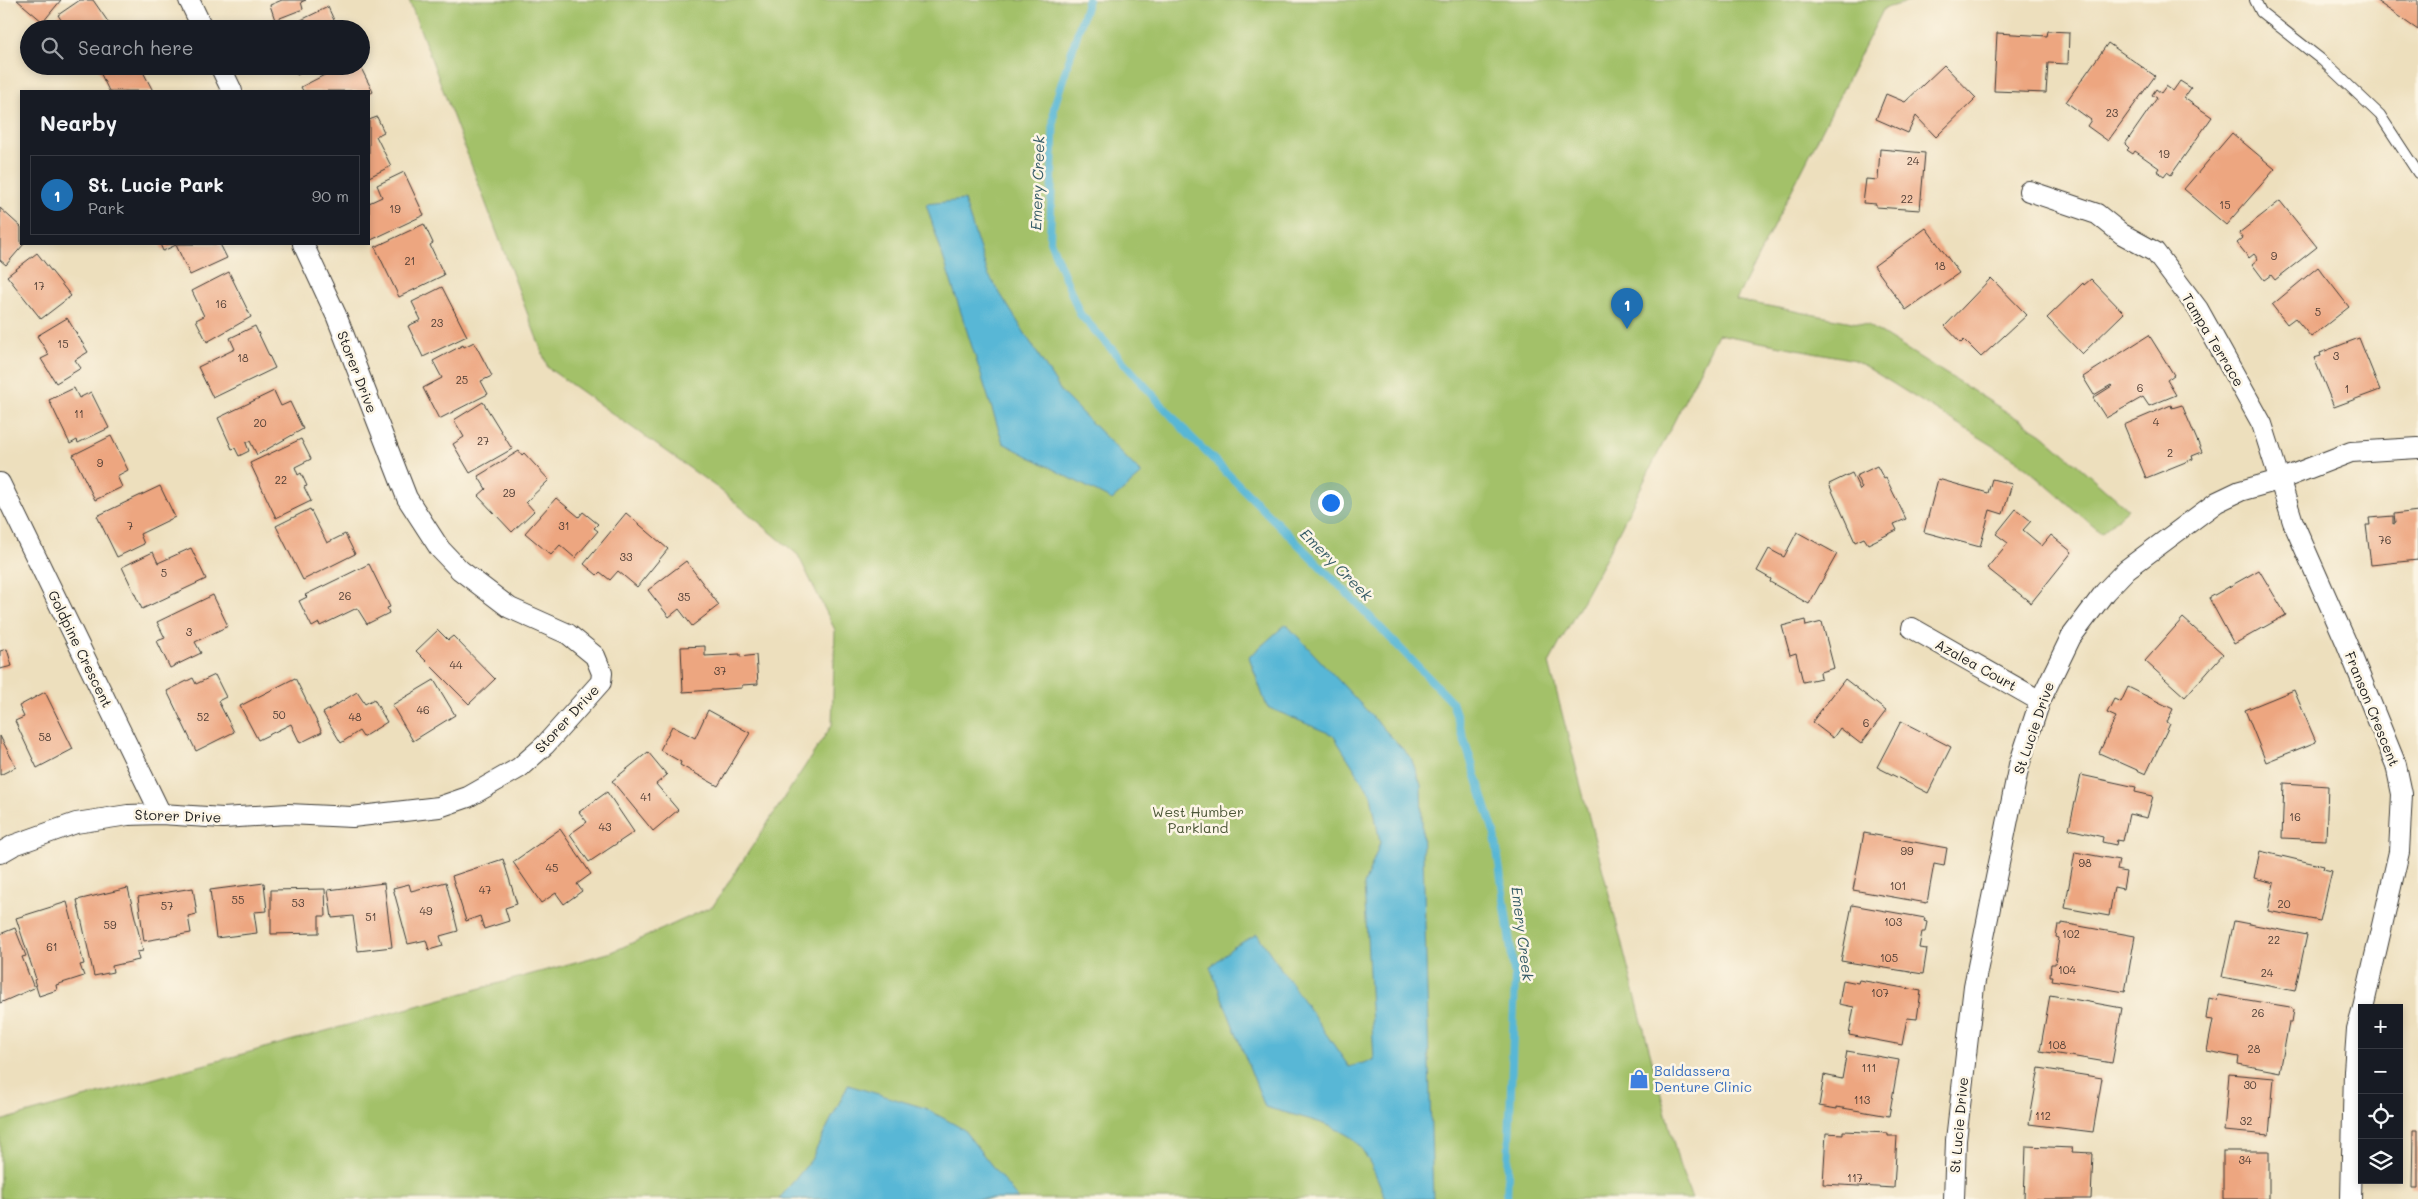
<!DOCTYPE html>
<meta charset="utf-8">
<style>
body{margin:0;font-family:Mali,sans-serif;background:#20242c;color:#f1f3f6}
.controls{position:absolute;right:15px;bottom:15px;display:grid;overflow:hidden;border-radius:0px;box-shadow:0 2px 8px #0003}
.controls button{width:45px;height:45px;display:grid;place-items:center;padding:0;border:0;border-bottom:1px solid #363941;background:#171b24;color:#f1f3f6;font:25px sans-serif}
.you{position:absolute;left:1330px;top:502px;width:18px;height:18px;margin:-12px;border:4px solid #fff;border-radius:50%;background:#1a73e8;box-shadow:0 0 0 8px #1a73e833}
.badge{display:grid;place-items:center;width:32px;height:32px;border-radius:50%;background:#1f6fb2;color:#fff;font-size:16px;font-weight:700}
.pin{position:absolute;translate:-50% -41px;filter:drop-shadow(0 1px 2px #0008)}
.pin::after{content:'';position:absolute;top:26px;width:18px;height:15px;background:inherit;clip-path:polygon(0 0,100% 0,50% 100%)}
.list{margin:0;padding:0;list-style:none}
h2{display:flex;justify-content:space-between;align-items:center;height:65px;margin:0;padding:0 20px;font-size:21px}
h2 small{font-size:16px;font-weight:400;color:#9ea1a6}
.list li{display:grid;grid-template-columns:32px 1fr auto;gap:15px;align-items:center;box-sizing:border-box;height:80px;margin:0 10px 10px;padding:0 10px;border:1px solid #363941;border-radius:0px}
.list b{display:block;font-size:19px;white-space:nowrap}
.list p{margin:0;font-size:16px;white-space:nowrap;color:#9ea1a6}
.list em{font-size:16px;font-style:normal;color:#9ea1a6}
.icon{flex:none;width:28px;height:28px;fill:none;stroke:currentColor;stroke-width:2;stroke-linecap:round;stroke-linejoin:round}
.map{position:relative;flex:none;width:2418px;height:1199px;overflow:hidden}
.search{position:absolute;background:#171b24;box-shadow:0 2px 8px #0003;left:20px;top:20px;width:350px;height:55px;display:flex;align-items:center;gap:12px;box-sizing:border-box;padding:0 18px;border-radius:28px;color:#9ea1a6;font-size:19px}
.panel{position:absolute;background:#171b24;box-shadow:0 2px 8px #0003;left:20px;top:90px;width:350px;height:155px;border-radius:0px}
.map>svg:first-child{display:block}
.green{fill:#a3c169;stroke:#606e42}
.water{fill:#58b7d6;stroke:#3a6a79}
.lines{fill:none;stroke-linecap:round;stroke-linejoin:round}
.stream{stroke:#58b7d6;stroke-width:8}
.building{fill:#eda680}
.lane-casing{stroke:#3b3934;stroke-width:12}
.street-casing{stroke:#3b3934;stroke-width:22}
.lane{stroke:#fff;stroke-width:10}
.street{stroke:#fff;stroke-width:20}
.labels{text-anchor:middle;stroke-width:5;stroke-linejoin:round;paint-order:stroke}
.number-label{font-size:11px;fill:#503e35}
.street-label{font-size:14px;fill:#1c1c1c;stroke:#fcf5e5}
.park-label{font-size:14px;fill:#4b5637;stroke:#fcf5e5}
.shop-label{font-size:14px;fill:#366cbe;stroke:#fcf5e5;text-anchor:start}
.water-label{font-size:15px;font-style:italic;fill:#345a66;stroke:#fcf5e5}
</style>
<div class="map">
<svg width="2418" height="1199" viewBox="0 0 2418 1199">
<rect width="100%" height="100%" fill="#fcf5e5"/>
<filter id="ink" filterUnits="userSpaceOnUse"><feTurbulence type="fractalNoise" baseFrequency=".02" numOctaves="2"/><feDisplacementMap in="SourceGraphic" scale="10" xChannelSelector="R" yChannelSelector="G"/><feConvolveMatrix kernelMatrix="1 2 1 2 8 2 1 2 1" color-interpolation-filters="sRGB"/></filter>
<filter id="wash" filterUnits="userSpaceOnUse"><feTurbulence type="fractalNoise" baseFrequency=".0096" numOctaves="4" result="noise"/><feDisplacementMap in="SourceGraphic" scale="20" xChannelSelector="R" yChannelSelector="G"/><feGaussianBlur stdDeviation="1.12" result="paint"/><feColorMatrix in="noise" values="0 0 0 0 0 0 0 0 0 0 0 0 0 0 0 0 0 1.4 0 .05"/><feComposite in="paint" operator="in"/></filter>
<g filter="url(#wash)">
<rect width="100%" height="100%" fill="#eddfbd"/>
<path class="green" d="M409,0H1918L1884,8L1736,300L1868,325L2042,434L2128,509L2101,533L2021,463L1855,360L1718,334L1603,563L1549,663L1679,1164L1692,1199H0V1121L612,952L713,906L832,725L835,630L798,555L719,489L548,368Z"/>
<g class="water">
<path d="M964,200L988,274L1062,393L1142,474L1112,500L1003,443L926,204Z"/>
<path d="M1286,624L1411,758L1421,785L1433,1199H1386C1378,1181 1366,1147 1349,1136C1326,1121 1291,1115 1265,1107L1210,967L1232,948L1257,934L1349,1067L1374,1060L1364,885L1380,843L1371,795L1333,735L1267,707L1249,657Z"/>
<path d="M848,1085L925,1108L963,1129L1018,1199H779L811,1160Z"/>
</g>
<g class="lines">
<path class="stream" d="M1088,0L1054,107L1050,241L1080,314L1189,435L1344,590L1452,702L1495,835L1515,979L1507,1199"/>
</g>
<g id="blocks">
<g class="building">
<path d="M17,0H61L43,22Z"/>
<path d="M80,0H93L113,29H67L58,15Z"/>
<path d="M282,0H306L301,2L303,9L275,20L270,5Z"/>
<path d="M2375,0H2418V30Z"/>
<path d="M328,7L338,29H305L301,20Z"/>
<path d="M2048,31L2069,32L2068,64L2048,63L2046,93L1994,91L1997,33L2047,36Z"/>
<path d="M2108,43L2155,76L2108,141L2087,126L2091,120L2066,102Z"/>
<path d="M1944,65L1976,98L1936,137L1916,116L1908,133L1876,119L1886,94L1905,102Z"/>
<path d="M97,66H140L153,91H109Z"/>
<path d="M293,66H315L297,75Z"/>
<path d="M342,66H360L373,92L369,94V91H303L301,87Z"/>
<path d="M2180,81L2191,88L2184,98L2212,117L2171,175L2167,172L2164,176L2157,171L2159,168L2135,151L2133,154L2127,150L2129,148L2125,144L2157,98L2152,95L2156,89L2161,93L2166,86L2173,91Z"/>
<path d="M377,117L384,132L376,136L391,166L369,177V120Z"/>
<path d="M2232,133L2275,169L2226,225L2184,189Z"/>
<path d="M1880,149L1925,153L1920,210L1876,207V204L1863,203L1866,179L1878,180Z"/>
<path d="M404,172L424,215L369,241V203L382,197L377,185Z"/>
<path d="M2280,201L2317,247L2275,280L2271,275L2264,280L2252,264L2258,259L2254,254L2249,258L2237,243L2243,238L2239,233Z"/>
<path d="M0,208L21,227V244H24L6,265L0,260Z"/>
<path d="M424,224L433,243L430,245L444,275L399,297L375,247Z"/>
<path d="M1926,228L1959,273L1906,310L1874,266Z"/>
<path d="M160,244H220L227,258L190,275L176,245L163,251Z"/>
<path d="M37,253L71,296L41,319L7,276Z"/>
<path d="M2318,267L2349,307L2311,337L2295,318L2287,324L2272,305Z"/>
<path d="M229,272L251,317L207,342L196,320L204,316L192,291Z"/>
<path d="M1991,278L2027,315L1981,357L1964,340L1961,343L1945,326Z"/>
<path d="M2091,279L2124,313L2082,354L2047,318L2083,283L2084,285Z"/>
<path d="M442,287L467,336L423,357L408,326L421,320L412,302Z"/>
<path d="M67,318L88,352L75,360L81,368L56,383L41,359L49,355L37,336Z"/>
<path d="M255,326L275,368L213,398L198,367L235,349L230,338Z"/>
<path d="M2149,335L2174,375L2167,380L2176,395L2149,406L2143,397L2106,418L2093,398L2112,386L2111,385L2094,395L2083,377Z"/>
<path d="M2359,338L2380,390L2334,407L2314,358L2321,356L2320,353Z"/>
<path d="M474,342L492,376L481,381L488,394L439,419L423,388L442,378L433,361L463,345L464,347Z"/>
<path d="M74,388L79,398L91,392L109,428L78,443L77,440L70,444L49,400Z"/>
<path d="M274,391L281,406L290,402L303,429L257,455L250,441L246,443L249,451L239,456L235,448L232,449L218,418Z"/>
<path d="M483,402L512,449L470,473L453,444L464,437L454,420Z"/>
<path d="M2171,405L2172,408L2182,405L2202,452L2192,456L2193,459L2146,478L2124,425Z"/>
<path d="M111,436L128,470L117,476L122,487L95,500L73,455Z"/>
<path d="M301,439L311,459L295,467L298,475L301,473L307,486L304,487L311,501L276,518L250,463Z"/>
<path d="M519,451L522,455L524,453L549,480L526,502L534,511L512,532L478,496L486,489L478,476Z"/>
<path d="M1877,466L1884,479L1886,478L1906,519L1894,524L1897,530L1868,544L1864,538L1855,542L1829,484L1852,473L1860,490L1862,488L1856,476Z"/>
<path d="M1938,479L1988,493L1992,479L2012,484L2003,514L1990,510L1980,547L1924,532Z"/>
<path d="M160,486L175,517L140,534L144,544L117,557L97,516Z"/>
<path d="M556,498L579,517L583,512L598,524L594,528L598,531L575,558L560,545L551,555L525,533Z"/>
<path d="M310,509L327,543L345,534L355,554L303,580L276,526Z"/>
<path d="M2016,509L2031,521L2023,530L2042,546L2051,535L2072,552L2031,603L1987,568L2008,543L1996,534Z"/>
<path d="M2418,511V560L2371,565L2366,525H2370L2369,518L2393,516V524L2395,523L2394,514Z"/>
<path d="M626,513L668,549L637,587L618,571L610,580L600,572L597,575L584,564Z"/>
<path d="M1797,532L1837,554L1809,604L1770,582L1771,579L1757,571L1769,549L1784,557Z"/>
<path d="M191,548L206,579L142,609L122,567L153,552L158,563Z"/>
<path d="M686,561L719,605L692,626L679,609L669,617L648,590Z"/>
<path d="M369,564L390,607L387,608L389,613L367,624L357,608L320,626L319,623L312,627L299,601L307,597L305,595Z"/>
<path d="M2259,570L2286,615L2234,644L2209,598Z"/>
<path d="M213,595L228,626L195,642L201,653L170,668L157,641L165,638L157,622Z"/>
<path d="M2183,618L2223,654L2185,697L2145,661Z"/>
<path d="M1805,620L1806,626L1822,622L1834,668L1820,672L1821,678L1803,682L1796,653L1790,655L1782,626Z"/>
<path d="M438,630L448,640L453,636L495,679L469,704L416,651Z"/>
<path d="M705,646V656L740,654V657L756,655L758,684L742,685V688L683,692L681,647Z"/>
<path d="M7,649L12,666L0,669V651Z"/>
<path d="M215,675L226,697L218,701L234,732L196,751L167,691L193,678L196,684Z"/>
<path d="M295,678L322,732L300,743L291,724L258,740L240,706Z"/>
<path d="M1845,679L1886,711L1861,744L1840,728L1833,738L1812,722Z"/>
<path d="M434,680L455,715L413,741L392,705Z"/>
<path d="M2128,687L2173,709L2167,722L2170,724L2146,774L2099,753L2116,717L2107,713L2114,699L2121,702Z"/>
<path d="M2294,690L2316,742L2266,762L2245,710Z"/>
<path d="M45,692L73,749L37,768L15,721L24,717L19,706Z"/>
<path d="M357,692L365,704L374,699L387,722L363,737L359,731L341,743L323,713Z"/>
<path d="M708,710L750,733L718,786L680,765L681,762L660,750L672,726L695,738Z"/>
<path d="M1901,721L1951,747L1928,793L1877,767Z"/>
<path d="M0,736L16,767L0,775Z"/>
<path d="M648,752L667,775L656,784L678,810L653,831L612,781Z"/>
<path d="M2081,775L2136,787L2135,792L2153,796L2147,818L2129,814L2123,841L2117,840L2116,845L2102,842L2103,837L2069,829Z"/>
<path d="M2284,783L2328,786L2326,840L2282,838Z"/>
<path d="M607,792L634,832L589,862L570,834L587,822L579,812Z"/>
<path d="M560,829L591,874L577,884L582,891L564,904L556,893L541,903L513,862Z"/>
<path d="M1864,833L1947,848L1944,866L1934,864L1927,903L1853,890Z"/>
<path d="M2260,851L2324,866L2323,869L2332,871L2320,921L2268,911L2274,883L2254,878Z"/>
<path d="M2075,852L2119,860L2117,870L2126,872L2123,889L2114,887L2109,916L2065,908Z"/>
<path d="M503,859L517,904L505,908L509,921L484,929L480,916L466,921L452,876Z"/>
<path d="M446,882L458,931L440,936L443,946L429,950L426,940L408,944L393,888L409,884L411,891Z"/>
<path d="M264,883L267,911L254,912L257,933L216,938L210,890Z"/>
<path d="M384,883L392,947L358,951L353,916L332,918L328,890Z"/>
<path d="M128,888L143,951L137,952L139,960L112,966L113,972L94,976L77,900Z"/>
<path d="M193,888L197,914L188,916L191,933L144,941L138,897Z"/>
<path d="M325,889L326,916H319V933L271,934V890Z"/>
<path d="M67,902L84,964L80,965L84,976L56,985L57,990L39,996L34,980L36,979L16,918Z"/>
<path d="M1852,905L1925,918L1924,921L1927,922L1925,932H1922L1919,948L1927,949L1923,974L1841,961Z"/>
<path d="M2234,921L2307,935L2295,991L2222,977Z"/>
<path d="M2062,923L2135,936L2125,992L2052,980L2053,976H2050L2051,964H2055L2059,938L2056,937L2058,925H2062Z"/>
<path d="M15,928L26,956L22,957L34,988L0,1003V934Z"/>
<path d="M1843,980L1858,983L1859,980L1921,991L1917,1019L1907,1018L1902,1045L1849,1035L1854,1007L1839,1004Z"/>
<path d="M2050,995L2122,1008L2112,1063L2040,1051Z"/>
<path d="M2218,995L2290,1007L2294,1010L2292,1022H2289L2280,1072L2238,1064L2239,1057L2207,1051L2213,1020L2206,1019L2209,998L2217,1000Z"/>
<path d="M1847,1051L1899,1060L1889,1116L1837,1107V1109L1819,1106L1824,1075L1842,1079Z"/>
<path d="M2039,1068L2102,1078L2093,1132L2029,1124Z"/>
<path d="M2229,1074L2274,1078L2269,1135L2224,1131Z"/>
<path d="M2413,1130H2418V1188H2412Z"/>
<path d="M1843,1131L1888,1133V1136H1897L1894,1188L1823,1184L1826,1133L1843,1134Z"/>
<path d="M2026,1146L2072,1148L2071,1152L2093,1153L2091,1199H2024Z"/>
<rect x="2223" y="1151" width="46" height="48"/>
</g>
</g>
</g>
<g filter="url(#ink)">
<use href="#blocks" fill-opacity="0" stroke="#3b3934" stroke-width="1"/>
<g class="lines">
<defs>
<path id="lane" d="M2255,0L2261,12L2323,61L2380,115L2418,173"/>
<g id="street">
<path d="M189,0L203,29"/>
<path d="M220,66L232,91"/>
<path d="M2029,191L2097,214L2122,234L2155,252L2198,309L2262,424L2293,522L2346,642L2396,765L2402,794L2399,852L2363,1008"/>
<path d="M0,483L161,814"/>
<path d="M1912,628L2040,701"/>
<path d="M0,853L14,845L76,823L128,815L161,814L223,818L288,814L352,817L439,807L468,797L519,768L545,745L601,682L602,673L595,656L568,634L510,608L460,570L440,549L407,498L336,315L303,244"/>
<path d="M1954,1199L1956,1140L1974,986L2019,765L2040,701L2071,637L2105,592L2127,569L2217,502L2240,491L2279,480L2351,452L2418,448"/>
<path d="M2351,1199L2354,1071L2357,1029L2362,1011"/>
</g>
</defs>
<use href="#lane" class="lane-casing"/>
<use href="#street" class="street-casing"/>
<use href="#lane" class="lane"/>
<use href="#street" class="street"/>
</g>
</g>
<defs>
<symbol id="shop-bare" viewBox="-9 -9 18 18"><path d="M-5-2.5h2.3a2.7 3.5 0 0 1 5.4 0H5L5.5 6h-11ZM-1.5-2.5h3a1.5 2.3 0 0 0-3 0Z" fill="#3f7fe0" stroke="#fcf5e5" stroke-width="2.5" paint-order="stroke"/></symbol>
</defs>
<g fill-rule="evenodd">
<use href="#shop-bare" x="1625" y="1065" width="28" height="28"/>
</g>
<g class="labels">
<g class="number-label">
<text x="2112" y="117">23</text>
<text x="2164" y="158">19</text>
<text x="1913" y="165">24</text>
<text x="1907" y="203">22</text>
<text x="2225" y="209">15</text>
<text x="395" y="213">19</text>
<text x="2274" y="260">9</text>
<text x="410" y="265">21</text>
<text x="1940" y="270">18</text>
<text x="39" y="290">17</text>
<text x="221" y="308">16</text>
<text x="2318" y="316">5</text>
<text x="437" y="327">23</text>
<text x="63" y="348">15</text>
<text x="2336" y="360">3</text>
<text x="243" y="362">18</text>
<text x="462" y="384">25</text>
<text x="2140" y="392">6</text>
<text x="2347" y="393">1</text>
<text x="79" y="418">11</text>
<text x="2156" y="426">4</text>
<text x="260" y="427">20</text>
<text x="483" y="445">27</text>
<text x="2170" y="457">2</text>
<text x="100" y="467">9</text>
<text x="281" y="484">22</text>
<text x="509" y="497">29</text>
<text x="130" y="530">7</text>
<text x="564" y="530">31</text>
<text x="2385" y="544">76</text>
<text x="626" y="561">33</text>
<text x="164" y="577">5</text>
<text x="345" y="600">26</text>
<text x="684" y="601">35</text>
<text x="189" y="636">3</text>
<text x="456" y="669">44</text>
<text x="720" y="675">37</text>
<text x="423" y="714">46</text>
<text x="279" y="719">50</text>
<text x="203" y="721">52</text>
<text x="355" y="721">48</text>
<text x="1866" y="727">6</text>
<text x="45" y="741">58</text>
<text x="646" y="801">41</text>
<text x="2295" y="821">16</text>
<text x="605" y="831">43</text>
<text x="1907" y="855">99</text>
<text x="2085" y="867">98</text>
<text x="552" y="872">45</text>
<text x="1898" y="890">101</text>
<text x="485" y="894">47</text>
<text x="238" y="904">55</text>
<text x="298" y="907">53</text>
<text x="2284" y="908">20</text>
<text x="167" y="910">57</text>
<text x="426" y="915">49</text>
<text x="371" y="921">51</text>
<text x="1893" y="926">103</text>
<text x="110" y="929">59</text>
<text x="2071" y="938">102</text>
<text x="2274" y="944">22</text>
<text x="52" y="951">61</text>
<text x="1889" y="962">105</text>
<text x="2067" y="974">104</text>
<text x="2267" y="977">24</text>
<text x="1880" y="997">107</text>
<text x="2258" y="1017">26</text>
<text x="2057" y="1049">108</text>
<text x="2254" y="1053">28</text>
<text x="1869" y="1072">111</text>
<text x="2250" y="1089">30</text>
<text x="1862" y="1104">113</text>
<text x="2043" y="1120">112</text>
<text x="2246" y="1125">32</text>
<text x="2245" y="1164">34</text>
<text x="1855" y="1182">117</text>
</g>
<g class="street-label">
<text transform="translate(2213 340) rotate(59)" y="5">Tampa Terrace</text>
<text transform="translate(357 372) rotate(69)" y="5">Storer Drive</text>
<text transform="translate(80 649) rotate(64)" y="5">Goldpine Crescent</text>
<text transform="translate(1976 665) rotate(29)" y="5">Azalea Court</text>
<text transform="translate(2372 709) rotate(68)" y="5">Franson Crescent</text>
<text transform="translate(567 719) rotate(-47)" y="5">Storer Drive</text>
<text transform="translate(2034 728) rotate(-71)" y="5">St Lucie Drive</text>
<text transform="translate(178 816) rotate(2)" y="5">Storer Drive</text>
<text transform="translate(1959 1125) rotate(-85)" y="5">St Lucie Drive</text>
</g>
<g class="park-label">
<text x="1198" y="817">West Humber<tspan x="1198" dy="16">Parkland</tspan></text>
</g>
<g class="shop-label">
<text x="1654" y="1076">Baldassera<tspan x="1654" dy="16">Denture Clinic</tspan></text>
</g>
<g class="water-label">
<text transform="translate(1038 183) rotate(-88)" y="5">Emery Creek</text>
<text transform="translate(1336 565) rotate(45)" y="5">Emery Creek</text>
<text transform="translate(1522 934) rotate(83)" y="5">Emery Creek</text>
</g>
</g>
</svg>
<div class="controls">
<button>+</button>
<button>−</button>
<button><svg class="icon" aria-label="locate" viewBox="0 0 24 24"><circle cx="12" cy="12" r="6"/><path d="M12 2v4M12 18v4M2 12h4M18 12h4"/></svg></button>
<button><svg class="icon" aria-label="layers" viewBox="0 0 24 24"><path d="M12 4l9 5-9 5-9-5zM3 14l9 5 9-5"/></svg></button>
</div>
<div class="you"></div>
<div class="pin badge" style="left:1627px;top:329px">1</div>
<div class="search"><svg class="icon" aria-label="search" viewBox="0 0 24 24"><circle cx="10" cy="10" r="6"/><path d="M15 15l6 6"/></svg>Search here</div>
<section class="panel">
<h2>Nearby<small></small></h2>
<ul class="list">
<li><span class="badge">1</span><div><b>St. Lucie Park</b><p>Park</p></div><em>90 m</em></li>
</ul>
</section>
</div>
